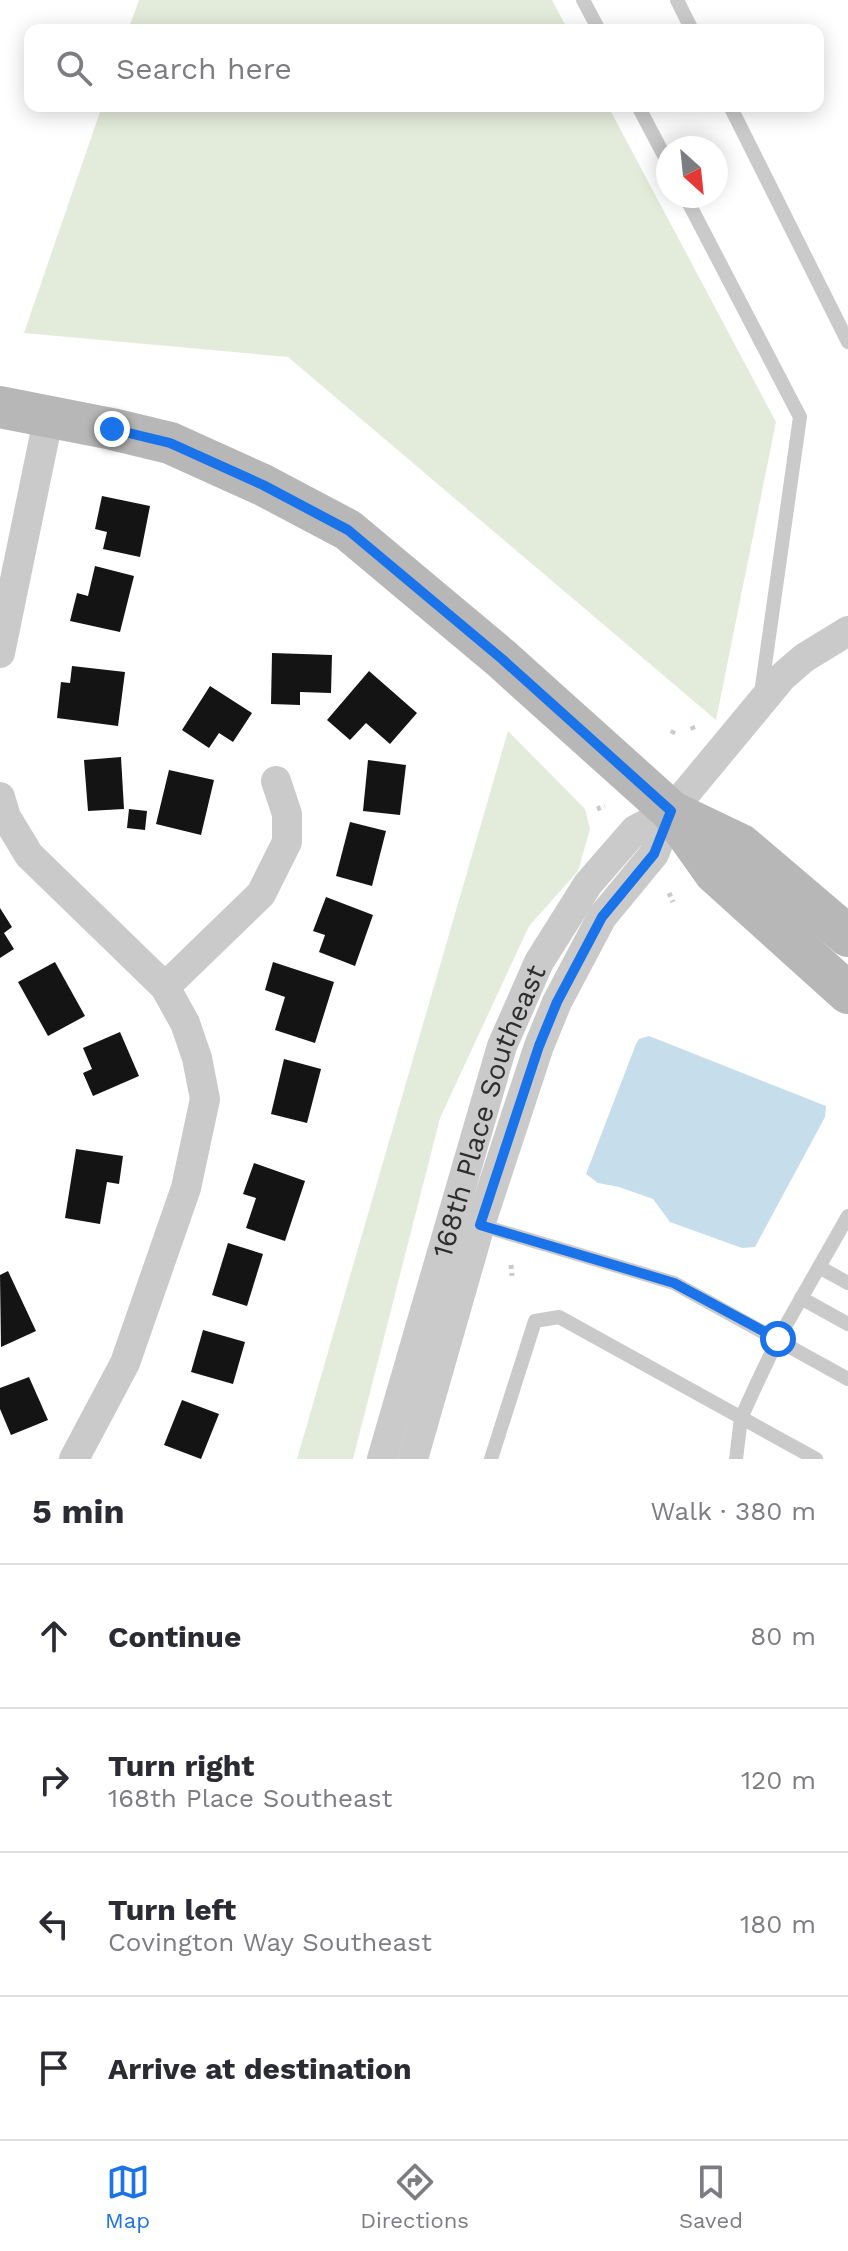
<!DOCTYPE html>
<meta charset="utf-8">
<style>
body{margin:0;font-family:"Work Sans",sans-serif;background:#f2f2f3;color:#2b2b33}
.compass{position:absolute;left:656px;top:136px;width:72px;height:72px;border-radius:50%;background:#fff;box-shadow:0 4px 20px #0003;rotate:153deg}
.stop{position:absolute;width:24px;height:24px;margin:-18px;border:6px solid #1a73e8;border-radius:50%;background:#fff}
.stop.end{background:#1a73e8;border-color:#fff;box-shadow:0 2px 8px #0008}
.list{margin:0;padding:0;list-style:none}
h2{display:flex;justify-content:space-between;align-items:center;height:104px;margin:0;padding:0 32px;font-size:34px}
h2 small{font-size:26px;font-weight:400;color:#7c7c81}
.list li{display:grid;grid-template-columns:52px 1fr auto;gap:24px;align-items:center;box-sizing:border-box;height:144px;padding:0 32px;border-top:2px solid #e1e1e2}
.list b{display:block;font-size:30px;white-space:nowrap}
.list p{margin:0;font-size:26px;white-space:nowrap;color:#7c7c81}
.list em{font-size:26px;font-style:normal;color:#7c7c81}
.icon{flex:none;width:44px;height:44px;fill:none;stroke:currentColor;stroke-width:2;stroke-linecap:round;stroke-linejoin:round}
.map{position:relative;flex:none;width:848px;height:1459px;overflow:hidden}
.search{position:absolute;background:#fff;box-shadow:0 4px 20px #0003;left:24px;right:24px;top:24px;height:88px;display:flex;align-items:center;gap:20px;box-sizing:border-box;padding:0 28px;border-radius:16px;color:#7c7c81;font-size:30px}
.sheet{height:680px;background:#fff}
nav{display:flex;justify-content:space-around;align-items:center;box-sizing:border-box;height:112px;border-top:2px solid #e1e1e2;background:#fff;font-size:22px;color:#7c7c81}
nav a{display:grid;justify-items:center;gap:4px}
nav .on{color:#1a73e8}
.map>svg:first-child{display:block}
.green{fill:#e3ebda}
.water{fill:#c6ddeb}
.building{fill:#141414}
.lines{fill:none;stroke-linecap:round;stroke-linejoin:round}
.path{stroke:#cacaca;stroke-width:5;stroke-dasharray:4 4;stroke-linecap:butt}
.lane{stroke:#cacaca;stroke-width:14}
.street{stroke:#cacaca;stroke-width:30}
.secondary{stroke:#b7b7b7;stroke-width:42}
.route{stroke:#1a73e8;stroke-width:10}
.labels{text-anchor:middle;stroke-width:8;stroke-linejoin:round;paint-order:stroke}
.street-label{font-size:28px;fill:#2d2d2d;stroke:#fff}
</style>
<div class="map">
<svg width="848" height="1459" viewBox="0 0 848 1459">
<rect width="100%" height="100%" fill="#fff"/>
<g class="green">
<path d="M139,0H552L568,30H128Z"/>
<path d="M102,106H608L776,422L716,720L288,357L24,333Z"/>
<path d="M508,731L585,809L590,829L578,871L529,926L440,1118L353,1459H297Z"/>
</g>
<path class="water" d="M649,1036L826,1106L825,1117L755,1247L742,1248L670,1222L653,1199L619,1187L598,1183L586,1174L636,1044L639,1039Z"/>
<g class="building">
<path d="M102,496L150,506L140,557L103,549L107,532L95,529Z"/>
<path d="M95,566L134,576L120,632L70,621L77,593L88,596Z"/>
<path d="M272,653L332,655L331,693L300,692V705L271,704Z"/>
<path d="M72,666L125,672L118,726L57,718L61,682L70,683Z"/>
<path d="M369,671L417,713L390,744L366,723L350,740L327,720Z"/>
<path d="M210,686L252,713L233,742L219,733L209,748L182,730Z"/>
<path d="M121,757L124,809L88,811L84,760Z"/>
<path d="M368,760L406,765L400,815L363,811Z"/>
<path d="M169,770L214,780L201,835L156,824Z"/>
<path d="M129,809L147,811L145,830L127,828Z"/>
<path d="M350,822L386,831L372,886L336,876Z"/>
<path d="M326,897L373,915L355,966L319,952L325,935L313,931Z"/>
<path d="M0,908L12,927L4,933L14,949L0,958Z"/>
<path d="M55,962L85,1016L48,1036L18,982Z"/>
<path d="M273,962L334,982L315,1043L275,1030L285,997L265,990Z"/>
<path d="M120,1032L139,1076L93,1096L83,1073L92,1069L83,1048Z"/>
<path d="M284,1059L321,1069L307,1123L271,1114Z"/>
<path d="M76,1149L123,1156L119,1184L107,1182L100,1224L65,1218Z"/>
<path d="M254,1163L305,1181L285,1241L246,1228L256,1198L243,1194Z"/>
<path d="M228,1243L263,1254L247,1306L212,1295Z"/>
<path d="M8,1271L36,1331L1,1347L0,1275Z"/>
<path d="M203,1330L245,1342L233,1384L191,1372Z"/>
<path d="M29,1377L48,1420L11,1435L0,1409V1388Z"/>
<path d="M182,1400L219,1414L201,1459L164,1445Z"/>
</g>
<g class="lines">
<g class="path">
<path d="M692,726L695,733"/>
<path d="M672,734L675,728"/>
<path d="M597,809L605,806"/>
<path d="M669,893L673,902"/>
<path d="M511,1265L512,1276"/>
</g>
<g class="lane">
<path d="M583,0L599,30"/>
<path d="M677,0L692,30"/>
<path d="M638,106L668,163"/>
<path d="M730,106L848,342"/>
<path d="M685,196L800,417L761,693"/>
<path d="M480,1225L674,1283L848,1379"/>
<path d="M819,1267L848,1283"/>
<path d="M801,1298L848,1324"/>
<path d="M491,1459L535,1321L559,1317L816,1459"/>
<path d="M736,1459L741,1418L757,1383L778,1339L848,1216"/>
</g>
<g class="street">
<path d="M0,653L49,415"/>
<path d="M0,797L6,817L29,855L165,987L185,1023L197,1058L205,1099L186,1188L125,1363L74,1459"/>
<path d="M165,987L261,894L287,842V814L276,781"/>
<path id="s1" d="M382,1459L502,1046L539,962L588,884L635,830L671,811"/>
<path d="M413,1459L480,1225L539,1046L557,1002L602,917L654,854L671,811L782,677L804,658L848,631"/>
</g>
<g class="secondary">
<path d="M0,407L112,429L170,443L263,485L348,530L502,659L671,811L715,873L848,993"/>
<path d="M676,814L741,845L848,936"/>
</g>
</g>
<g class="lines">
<path class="route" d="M112,429L170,443L263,485L348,530L502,659L671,811L654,854L602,917L557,1002L539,1046L480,1225L674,1283L778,1339"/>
</g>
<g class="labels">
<g class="street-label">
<text dy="10" stroke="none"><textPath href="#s1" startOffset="364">168th Place Southeast</textPath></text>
</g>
</g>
</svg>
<svg class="compass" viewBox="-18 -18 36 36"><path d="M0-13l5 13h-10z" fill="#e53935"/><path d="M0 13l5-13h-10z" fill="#7c7c81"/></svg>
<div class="stop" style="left:778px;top:1339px"></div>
<div class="stop end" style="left:112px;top:429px"></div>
<div class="search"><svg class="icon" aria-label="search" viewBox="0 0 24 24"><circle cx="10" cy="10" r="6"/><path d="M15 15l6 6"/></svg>Search here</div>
</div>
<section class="sheet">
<h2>5 min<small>Walk · 380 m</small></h2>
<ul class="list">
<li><svg class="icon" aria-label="ahead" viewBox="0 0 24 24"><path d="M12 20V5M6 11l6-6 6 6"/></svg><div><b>Continue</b></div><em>80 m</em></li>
<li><svg class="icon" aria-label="right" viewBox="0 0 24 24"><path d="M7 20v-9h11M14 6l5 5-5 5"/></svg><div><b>Turn right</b><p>168th Place Southeast</p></div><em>120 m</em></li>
<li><svg class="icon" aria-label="left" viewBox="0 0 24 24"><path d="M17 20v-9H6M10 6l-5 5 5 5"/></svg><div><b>Turn left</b><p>Covington Way Southeast</p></div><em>180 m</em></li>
<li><svg class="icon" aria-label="arrive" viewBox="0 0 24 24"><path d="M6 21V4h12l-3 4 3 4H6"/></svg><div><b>Arrive at destination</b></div></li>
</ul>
</section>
<nav>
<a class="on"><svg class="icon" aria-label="map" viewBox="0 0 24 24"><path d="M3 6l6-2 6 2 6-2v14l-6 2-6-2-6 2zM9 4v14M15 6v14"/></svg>Map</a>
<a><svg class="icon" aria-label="directions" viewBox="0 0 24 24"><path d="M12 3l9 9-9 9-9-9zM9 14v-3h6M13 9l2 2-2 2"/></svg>Directions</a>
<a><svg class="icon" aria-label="saved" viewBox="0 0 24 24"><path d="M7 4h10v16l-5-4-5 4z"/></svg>Saved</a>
</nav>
